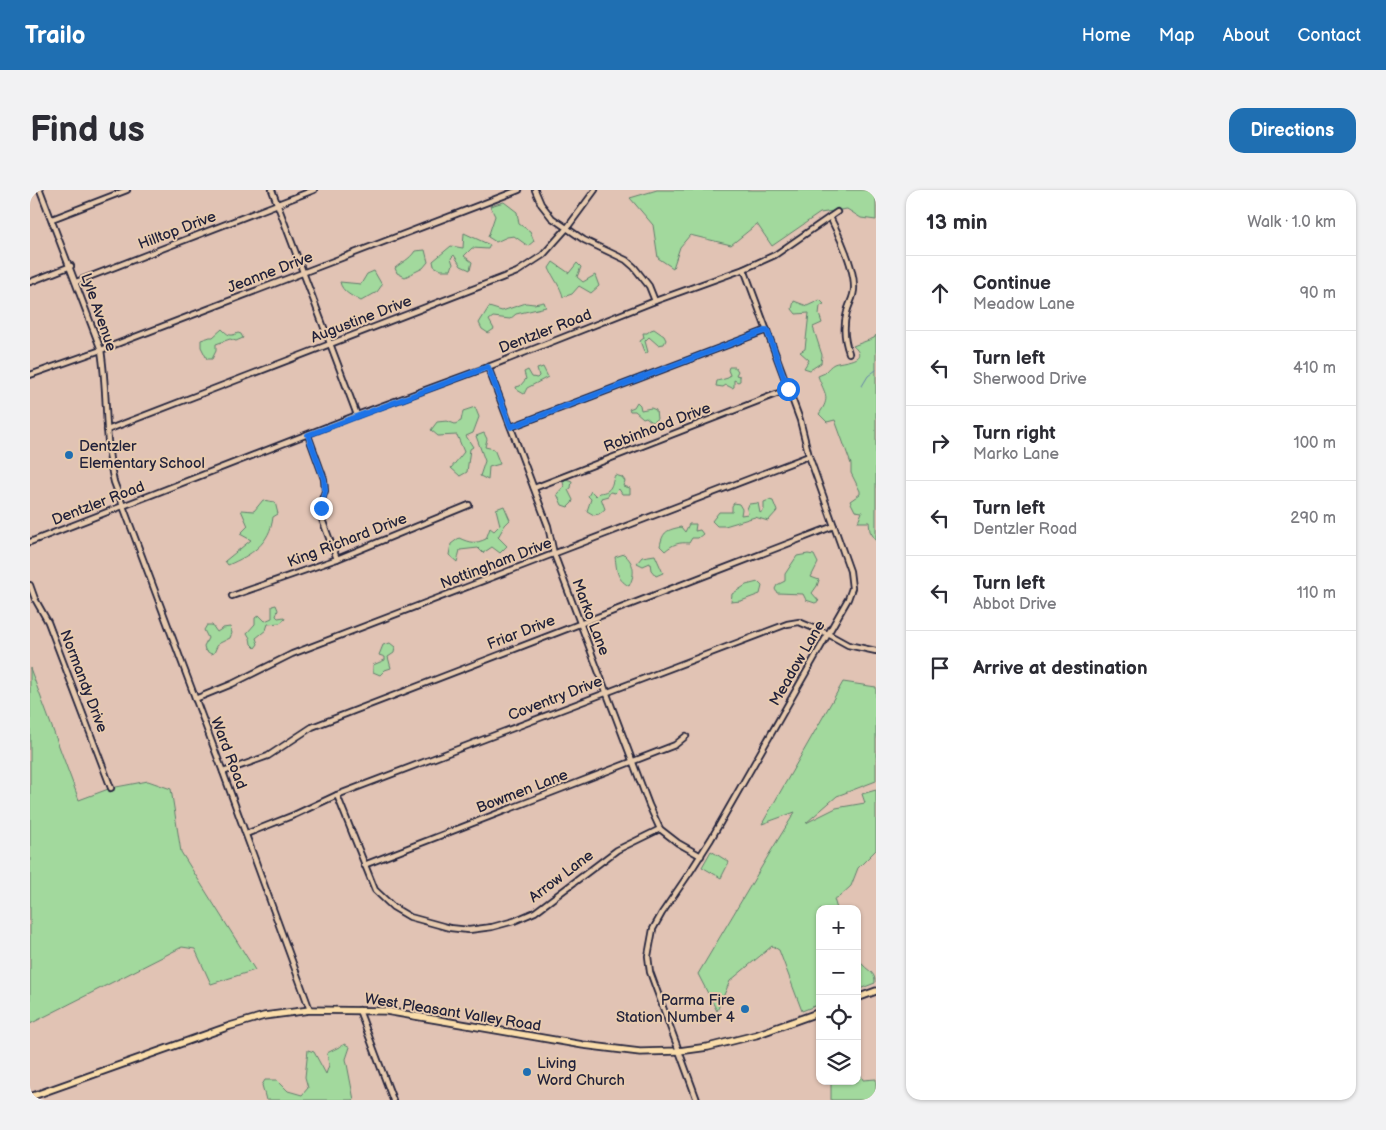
<!DOCTYPE html>
<meta charset="utf-8">
<style>
body{margin:0;font-family:"Balsamiq Sans",sans-serif;background:#f2f2f3;color:#2b2b33}
.controls{position:absolute;right:15px;bottom:15px;display:grid;overflow:hidden;border-radius:10px;box-shadow:0 1px 4px #0004}
.controls button{width:45px;height:45px;display:grid;place-items:center;padding:0;border:0;border-bottom:1px solid #e1e1e2;background:#fff;color:#2b2b33;font:25px sans-serif}
.stop{position:absolute;width:15px;height:15px;margin:-11px;border:4px solid #1a73e8;border-radius:50%;background:#fff}
.stop.end{background:#1a73e8;border-color:#fff;box-shadow:0 1px 5px #0008}
.list{margin:0;padding:0;list-style:none}
h2{display:flex;justify-content:space-between;align-items:center;height:65px;margin:0;padding:0 20px;font-size:21px}
h2 small{font-size:16px;font-weight:400;color:#7c7c81}
.list li{display:grid;grid-template-columns:32px 1fr auto;gap:15px;align-items:center;box-sizing:border-box;height:75px;padding:0 20px;border-top:1px solid #e1e1e2}
.list b{display:block;font-size:19px;white-space:nowrap}
.list p{margin:0;font-size:16px;white-space:nowrap;color:#7c7c81}
.list em{font-size:16px;font-style:normal;color:#7c7c81}
.icon{flex:none;width:28px;height:28px;fill:none;stroke:currentColor;stroke-width:2;stroke-linecap:round;stroke-linejoin:round}
.map{position:relative;flex:none;width:846px;height:910px;overflow:hidden;border-radius:15px}
header{display:flex;align-items:center;gap:30px;box-sizing:border-box;height:70px;padding:0 25px;background:#1f6fb2;color:#fff}
header strong{font-size:24px}
nav{display:flex;gap:28px;margin-inline-start:auto;font-size:18px}
.intro{display:flex;align-items:center;justify-content:space-between;box-sizing:border-box;height:120px;padding:0 30px}
h1{margin:0;font-size:35px}
.button{padding:12px 22px;border-radius:15px;background:#1f6fb2;color:#fff;font-size:18px;font-weight:700}
main{display:flex;gap:30px;padding:0 30px}
aside{flex:1;background:#fff;border-radius:15px;box-shadow:0 1px 4px #0004}
.map>svg:first-child{display:block}
.green{fill:#a2d99d;stroke:#627e6c}
.lines{fill:none;stroke-linecap:round;stroke-linejoin:round}
.stream{stroke:#6683a8;stroke-width:1}
.minor-casing{stroke:#22223b;stroke-width:8}
.major-casing{stroke:#22223b;stroke-width:9}
.minor{stroke:#e7caae;stroke-width:4.5}
.major{stroke:#faddab;stroke-width:5.5}
.route{stroke:#1a73e8;stroke-width:6}
.poi-dot{fill:#1f6fb2;stroke:#e7caae;stroke-width:2}
.labels{text-anchor:middle;stroke-width:4;stroke-linejoin:round;paint-order:stroke}
.street-label{font-size:15px;fill:#22223b;stroke:#e7caae}
.poi-label{font-size:15px;fill:#22223b;stroke:#e7caae;text-anchor:start}
</style>
<header>
<strong>Trailo</strong>
<nav><a>Home</a><a>Map</a><a>About</a><a>Contact</a></nav>
</header>
<div class="intro"><h1>Find us</h1><a class="button">Directions</a></div>
<main>
<div class="map">
<svg width="846" height="910" viewBox="0 0 846 910">
<rect width="100%" height="100%" fill="#e1c3b4"/>
<filter id="ink" filterUnits="userSpaceOnUse"><feTurbulence type="fractalNoise" baseFrequency=".02" numOctaves="2"/><feDisplacementMap in="SourceGraphic" scale="10" xChannelSelector="R" yChannelSelector="G"/><feConvolveMatrix kernelMatrix="1 2 1 2 8 2 1 2 1" color-interpolation-filters="sRGB"/></filter>
<g filter="url(#ink)">
<g class="green">
<path d="M627,0H846V30L831,28L817,19L790,23L742,56L727,34L701,55L660,45L650,57L643,78L628,68L623,35L600,8Z"/>
<path d="M474,12L487,22L489,34L500,41L504,51L498,56L484,46L477,47L466,52L458,47L465,26L460,16Z"/>
<path d="M434,43L460,55L458,59L442,58L434,66L442,72L440,80L431,76L424,65L421,68L423,74L421,80H411L404,76L403,71L421,56L433,58Z"/>
<path d="M395,60L398,72L393,78L375,87L367,83L365,78C372,72 379,70 385,61Z"/>
<path d="M523,72L539,83L547,73L551,77L547,87L553,92L565,85L569,96L561,103L549,96L542,104L533,107C531,97 523,88 519,78Z"/>
<path d="M344,81L352,95L347,102L331,111C322,106 312,102 310,92L331,94L337,84Z"/>
<path d="M790,110L794,114L790,116L789,124L792,133L783,137L792,165L791,173L780,180L774,178L779,170L770,162L775,159L779,123L766,124L762,119L764,111L777,116Z"/>
<path d="M496,113L504,114L514,112L516,117L486,124L480,129L463,127L459,130L464,139L458,143L452,139L449,133L459,117L472,121Z"/>
<path d="M192,139C198,145 200,147 208,143L211,144L213,148L206,151L200,149L186,154V161L182,169H177L171,157V150L180,147H183Z"/>
<path d="M624,139L634,146L636,150L634,154L628,155L619,147L615,151L618,162L615,164L610,151L614,148L613,143H617L621,140Z"/>
<path d="M846,145V351L840,341L839,332H828L832,322L825,321L820,311L830,304V301L821,283V274L805,230L797,232L789,224C801,207 795,205 788,186L795,183V182C798,179 800,176 804,174C811,171 841,171 823,156L844,148Z"/>
<path d="M513,177L518,187L497,198L494,204L487,200L486,197L490,196L496,189L494,182L498,180L502,187L507,188L509,186L507,179Z"/>
<path d="M699,177H705L708,181L706,185L710,186V191L708,192L704,190V197L702,198L696,195L693,197L686,196L687,191L698,188L700,185L698,180Z"/>
<path d="M607,212L610,215L611,220L621,218L626,220L627,229L622,232L616,227L613,228L605,221H600L599,219L604,217Z"/>
<path d="M445,217L449,227L443,243L436,246L443,257L440,259L437,282L430,286L421,278L434,262L427,245L408,246L401,240L407,232L417,231L425,234L431,231L433,221Z"/>
<path d="M454,243L457,249L455,257L464,259L470,274L459,277L458,290L450,286L455,271L446,246Z"/>
<path d="M585,285L592,287L595,291L593,296L600,298V304H592L589,299L585,303L580,302L578,306L571,308L575,319L569,324L564,325L557,321L561,309L558,306L561,301L566,306L569,303C583,302 581,294 585,285Z"/>
<path d="M536,289L542,291L541,298L538,300L543,310L542,313L538,317L532,315L527,304L534,296L533,292Z"/>
<path d="M233,310L245,312L248,324L243,327C240,354 221,365 198,375L195,371L221,350L210,344L218,336L211,320L224,321Z"/>
<path d="M739,310L743,311L747,321L738,331L725,327L695,336H687L682,331L689,322H702V316L704,313L709,314L712,319L711,325L718,324L717,319L719,314L728,313L730,323L734,320V312Z"/>
<path d="M474,316L480,330L475,335L468,347L477,356L470,363L462,357L453,363L448,358L430,360L427,372L419,365L421,354L429,348C440,353 445,354 456,349L460,338L464,341L470,335L466,319Z"/>
<path d="M659,334H666L665,341L670,340L673,344L668,348H662L659,353C649,352 643,354 635,361L630,356C633,341 637,340 651,337L655,342Z"/>
<path d="M594,364C604,373 606,383 599,396C586,389 587,380 585,367Z"/>
<path d="M778,364L784,365L788,373L781,387L789,390L787,396L782,403L789,411L785,413L776,410L773,404L747,403L745,399L747,395L755,391V384L767,366Z"/>
<path d="M625,365L633,383L626,386L621,380L620,373L613,376L607,373L612,367Z"/>
<path d="M728,392L732,396L730,404L711,411L701,412L702,404L716,395Z"/>
<path d="M246,415L248,420L246,426L248,428L254,427L255,429L250,433L238,434L236,440L226,448L228,454L225,458L221,454L220,448L217,443L225,434V428L229,425L235,431L242,428V416Z"/>
<path d="M177,435H182L187,442L193,438L200,437L202,443L200,448L188,454L184,463L181,464L175,460L174,456L178,448L174,440Z"/>
<path d="M360,453L365,457L364,463L358,467L361,478L355,480L350,485L343,482V475L355,470V467L349,465L353,455Z"/>
<path d="M0,478L49,610L81,598L118,591L141,599L151,662L225,780L181,794L165,759L152,757L0,834Z"/>
<path d="M813,492L846,497V591L807,606L776,633L806,618L835,613L832,604L846,600V660L828,678L821,696L809,707L804,709L807,719H790V814L772,821L749,760L742,756L700,791L687,821L668,784L741,661L765,622L732,634Z"/>
<path d="M681,661L699,672L691,688L672,677Z"/>
<path d="M827,764C828,767 829,770 831,772C836,781 846,781 845,793L827,800Z"/>
<path d="M315,854L320,857L316,869L324,910H236L232,895L235,890H247L258,901L272,905L278,898L275,887L278,860L284,862L296,884L299,875L297,863Z"/>
<path d="M827,876L833,890L846,889V910H801V891H827Z"/>
</g>
<g class="lines">
<path class="stream" d="M832,196L838,186L846,180"/>
<defs>
<g id="minor">
<path d="M10,0L71,160C78,204 74,249 84,292L193,582L280,820"/>
<path d="M242,0L327,225"/>
<path d="M505,0L511,14L522,28L554,50L596,70L604,77L619,96L625,111"/>
<path d="M800,27C809,45 824,77 824,96C825,106 819,113 817,122C813,136 814,149 819,163"/>
<path d="M22,29L97,0"/>
<path d="M0,92L41,76"/>
<path d="M46,92L284,0"/>
<path d="M458,177L518,336L524,364L619,615L630,639L648,653L671,666"/>
<path d="M0,185L71,160L489,0"/>
<path d="M481,237L737,140"/>
<path d="M77,240L487,82L513,65L537,38L565,0"/>
<path d="M278,245L294,289L295,301L291,312L290,324L307,369"/>
<path d="M504,298L759,199"/>
<path d="M0,352L327,225L458,177L625,111L714,79L745,65L807,22"/>
<path d="M0,395L5,409L18,432L81,598"/>
<path d="M202,406L307,369L439,315"/>
<path d="M165,509L202,494L262,464L779,266"/>
<path d="M193,582L238,566L282,537L804,336"/>
<path d="M307,605L345,700L363,717L380,727L420,738L439,740L462,737L484,731L505,722L587,660L630,639"/>
<path d="M216,644L264,625L307,605L757,434L769,432L798,444L818,455L846,461"/>
<path d="M334,675L645,555L656,546"/>
<path d="M329,820L363,910"/>
<path d="M667,910L620,782L618,766L623,739L632,723L660,682L681,649L818,409L822,398L820,381L779,266L770,230L714,79"/>
</g>
<g id="major">
<path d="M827,808L846,801"/>
<path d="M0,907L200,836L234,826L280,820L356,821L553,855L610,862L649,861L678,857L726,845L790,822"/>
</g>
</defs>
<use href="#minor" class="minor-casing"/>
<use href="#major" class="major-casing"/>
<use href="#minor" class="minor"/>
<use href="#major" class="major"/>
</g>
</g>
<g class="lines" filter="url(#ink)">
<path class="route" d="M291,318L295,300L294,289L278,245L458,177L481,237L737,140L758,199"/>
</g>
<g class="poi-dot">
<circle cx="39" cy="265" r="5"/>
<circle cx="715" cy="819" r="5"/>
<circle cx="497" cy="882" r="5"/>
</g>
<g class="labels">
<g class="street-label">
<text transform="translate(147 40) rotate(-21)" y="5">Hilltop Drive</text>
<text transform="translate(240 82) rotate(-21)" y="5">Jeanne Drive</text>
<text transform="translate(69 122) rotate(71)" y="5">Lyle Avenue</text>
<text transform="translate(331 129) rotate(-21)" y="5">Augustine Drive</text>
<text transform="translate(515 141) rotate(-21)" y="5">Dentzler Road</text>
<text transform="translate(627 237) rotate(-21)" y="5">Robinhood Drive</text>
<text transform="translate(68 313) rotate(-21)" y="5">Dentzler Road</text>
<text transform="translate(317 350) rotate(-21)" y="5">King Richard Drive</text>
<text transform="translate(466 373) rotate(-21)" y="5">Nottingham Drive</text>
<text transform="translate(561 427) rotate(69)" y="5">Marko Lane</text>
<text transform="translate(491 442) rotate(-21)" y="5">Friar Drive</text>
<text transform="translate(767 473) rotate(-60)" y="5">Meadow Lane</text>
<text transform="translate(54 491) rotate(69)" y="5">Normandy Drive</text>
<text transform="translate(525 508) rotate(-21)" y="5">Coventry Drive</text>
<text transform="translate(199 563) rotate(69)" y="5">Ward Road</text>
<text transform="translate(492 601) rotate(-21)" y="5">Bowmen Lane</text>
<text transform="translate(531 686) rotate(-37)" y="5">Arrow Lane</text>
<text transform="translate(423 822) rotate(9)" y="5">West Pleasant Valley Road</text>
</g>
<g class="poi-label">
<text x="49" y="261">Dentzler<tspan x="49" dy="17">Elementary School</tspan></text>
<text x="705" y="815" text-anchor="end">Parma Fire<tspan x="705" dy="17">Station Number 4</tspan></text>
<text x="507" y="878">Living<tspan x="507" dy="17">Word Church</tspan></text>
</g>
</g>
</svg>
<div class="controls">
<button>+</button>
<button>−</button>
<button><svg class="icon" aria-label="locate" viewBox="0 0 24 24"><circle cx="12" cy="12" r="6"/><path d="M12 2v4M12 18v4M2 12h4M18 12h4"/></svg></button>
<button><svg class="icon" aria-label="layers" viewBox="0 0 24 24"><path d="M12 4l9 5-9 5-9-5zM3 14l9 5 9-5"/></svg></button>
</div>
<div class="stop" style="left:758px;top:199px"></div>
<div class="stop end" style="left:291px;top:318px"></div>
</div>
<aside>
<h2>13 min<small>Walk · 1.0 km</small></h2>
<ul class="list">
<li><svg class="icon" aria-label="ahead" viewBox="0 0 24 24"><path d="M12 20V5M6 11l6-6 6 6"/></svg><div><b>Continue</b><p>Meadow Lane</p></div><em>90 m</em></li>
<li><svg class="icon" aria-label="left" viewBox="0 0 24 24"><path d="M17 20v-9H6M10 6l-5 5 5 5"/></svg><div><b>Turn left</b><p>Sherwood Drive</p></div><em>410 m</em></li>
<li><svg class="icon" aria-label="right" viewBox="0 0 24 24"><path d="M7 20v-9h11M14 6l5 5-5 5"/></svg><div><b>Turn right</b><p>Marko Lane</p></div><em>100 m</em></li>
<li><svg class="icon" aria-label="left" viewBox="0 0 24 24"><path d="M17 20v-9H6M10 6l-5 5 5 5"/></svg><div><b>Turn left</b><p>Dentzler Road</p></div><em>290 m</em></li>
<li><svg class="icon" aria-label="left" viewBox="0 0 24 24"><path d="M17 20v-9H6M10 6l-5 5 5 5"/></svg><div><b>Turn left</b><p>Abbot Drive</p></div><em>110 m</em></li>
<li><svg class="icon" aria-label="arrive" viewBox="0 0 24 24"><path d="M6 21V4h12l-3 4 3 4H6"/></svg><div><b>Arrive at destination</b></div></li>
</ul>
</aside>
</main>
